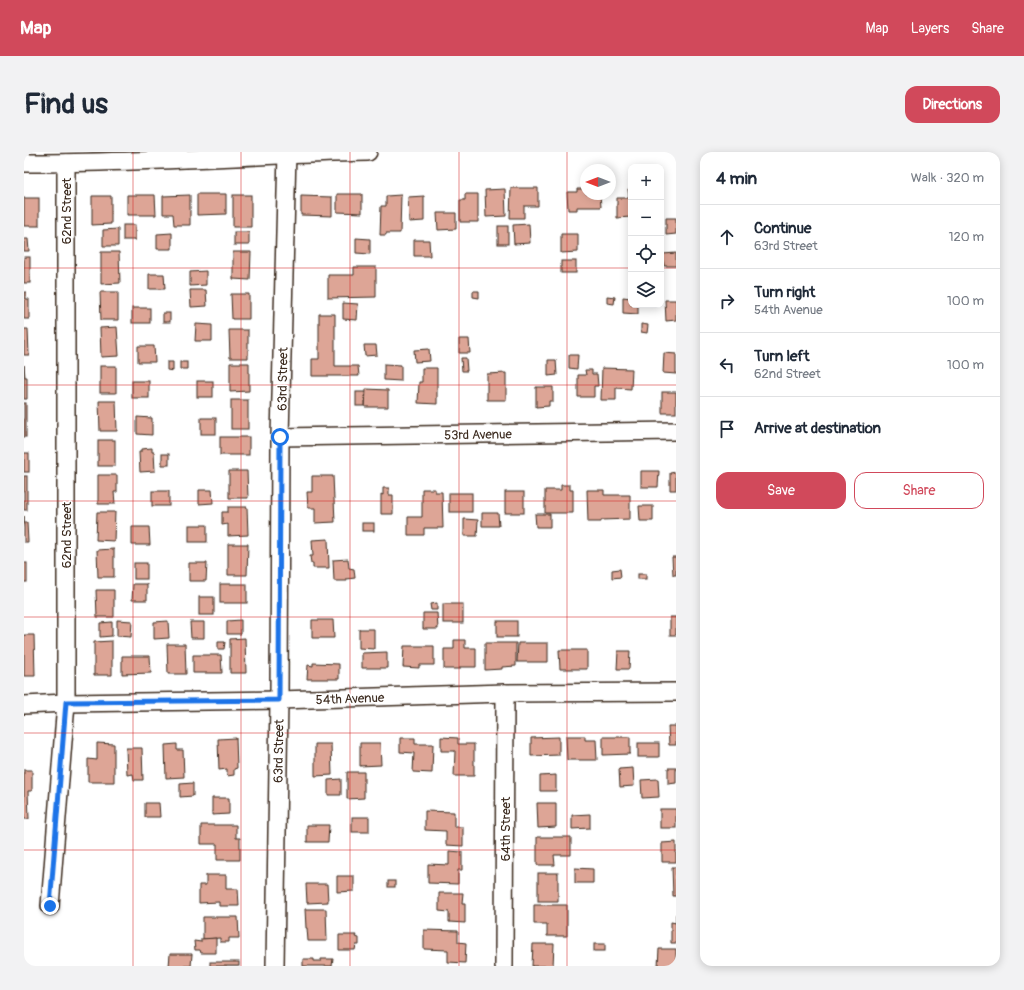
<!DOCTYPE html>
<meta charset="utf-8">
<style>
body{margin:0;font-family:Pangolin,sans-serif;background:#f2f2f3;color:#1f2937}
.controls{position:absolute;right:12px;top:12px;display:grid;overflow:hidden;border-radius:8px;box-shadow:0 2px 10px #0003}
.controls button{width:36px;height:36px;display:grid;place-items:center;padding:0;border:0;border-bottom:1px solid #e0e1e3;background:#fff;color:#1f2937;font:20px sans-serif}
.compass{position:absolute;left:556px;top:12px;width:36px;height:36px;border-radius:50%;background:#fff;box-shadow:0 2px 10px #0003;rotate:270deg}
.stop{position:absolute;width:12px;height:12px;margin:-9px;border:3px solid #1a73e8;border-radius:50%;background:#fff}
.stop.end{background:#1a73e8;border-color:#fff;box-shadow:0 1px 4px #0008}
.list{margin:0;padding:0;list-style:none}
h2{display:flex;justify-content:space-between;align-items:center;height:52px;margin:0;padding:0 16px;font-size:17px}
h2 small{font-size:13px;font-weight:400;color:#747a83}
.list li{display:grid;grid-template-columns:26px 1fr auto;gap:12px;align-items:center;box-sizing:border-box;height:64px;padding:0 16px;border-top:1px solid #e0e1e3}
.list b{display:block;font-size:15px;white-space:nowrap}
.list p{margin:0;font-size:13px;white-space:nowrap;color:#747a83}
.list em{font-size:13px;font-style:normal;color:#747a83}
.actions{display:flex;gap:8px;padding:12px 16px}
.actions a{flex:1;padding:9px 0;border:1px solid #d1495b;border-radius:12px;text-align:center;font-size:14px;color:#d1495b}
.actions .main{background:#d1495b;color:#fff}
.icon{flex:none;width:22px;height:22px;fill:none;stroke:currentColor;stroke-width:2;stroke-linecap:round;stroke-linejoin:round}
.map{position:relative;flex:none;width:652px;height:814px;overflow:hidden;border-radius:12px}
header{display:flex;align-items:center;gap:24px;box-sizing:border-box;height:56px;padding:0 20px;background:#d1495b;color:#fff}
header strong{font-size:19px}
nav{display:flex;gap:22px;margin-inline-start:auto;font-size:14px}
.intro{display:flex;align-items:center;justify-content:space-between;box-sizing:border-box;height:96px;padding:0 24px}
h1{margin:0;font-size:28px}
.button{padding:10px 18px;border-radius:12px;background:#d1495b;color:#fff;font-size:14px;font-weight:700}
main{display:flex;gap:24px;padding:0 24px}
aside{flex:1;background:#fff;border-radius:12px;box-shadow:0 2px 10px #0003}
.map>svg:first-child{display:block}
.building{fill:#dda596;stroke:#3b2a1e}
.lines{fill:none;stroke-linecap:round;stroke-linejoin:round}
.minor-casing{stroke:#3b2a1e;stroke-width:20}
.minor{stroke:#fff;stroke-width:17}
.route{stroke:#1a73e8;stroke-width:5}
.grid{fill:none;stroke:#d62828;stroke-width:1;stroke-opacity:0.55}
.labels{text-anchor:middle;stroke-width:3;stroke-linejoin:round;paint-order:stroke}
.street-label{font-size:13px;fill:#3b2a1e;stroke:#fff}
</style>
<header>
<strong>Map</strong>
<nav><a>Map</a><a>Layers</a><a>Share</a></nav>
</header>
<div class="intro"><h1>Find us</h1><a class="button">Directions</a></div>
<main>
<div class="map">
<svg width="652" height="814" viewBox="0 0 652 814">
<rect width="100%" height="100%" fill="#fff"/>
<filter id="ink" filterUnits="userSpaceOnUse"><feTurbulence type="fractalNoise" baseFrequency=".025" numOctaves="2"/><feDisplacementMap in="SourceGraphic" scale="8" xChannelSelector="R" yChannelSelector="G"/><feConvolveMatrix kernelMatrix="1 2 1 2 8 2 1 2 1" color-interpolation-filters="sRGB"/></filter>
<g filter="url(#ink)">
<g class="building">
<path d="M487,36H514V54H500V66H486Z"/>
<path d="M481,37L482,64L462,65L461,38Z"/>
<path d="M553,37H562V42H576L577,55H553V58H544L543,40H553Z"/>
<path d="M604,37H607V65L593,66V46H605Z"/>
<path d="M173,42H202V62L173,63Z"/>
<path d="M313,42H338V61L313,60Z"/>
<path d="M441,42H454V70H436V48H441Z"/>
<path d="M103,43H131L132,63H103Z"/>
<path d="M166,43V73H150L149,62H139V44Z"/>
<rect x="209" y="43" width="18" height="32"/>
<path d="M377,43L376,81H362V83H356L357,54H362V44Z"/>
<path d="M68,44H87V72L68,73Z"/>
<path d="M277,44L308,45V64L277,63Z"/>
<path d="M400,44V69L385,70L384,45Z"/>
<rect x="0" y="46" width="15" height="28"/>
<path d="M413,61H432V77L414,78Z"/>
<path d="M642,66H652V82L642,83Z"/>
<path d="M505,72L506,91L490,92L489,73Z"/>
<rect x="99" y="73" width="12" height="15"/>
<rect x="474" y="74" width="10" height="18"/>
<path d="M94,77V94H79V78Z"/>
<rect x="210" y="80" width="15" height="13"/>
<path d="M148,81V97H133V82Z"/>
<path d="M537,82H554V100L537,101Z"/>
<path d="M332,86L346,87V102L332,101Z"/>
<path d="M0,87H4L5,99H0Z"/>
<path d="M390,88H405L406,104H390Z"/>
<path d="M77,100H95L96,131L77,132Z"/>
<path d="M209,100H227L226,128L209,127Z"/>
<path d="M652,101V114H640L639,102Z"/>
<rect x="0" y="105" width="6" height="26"/>
<rect x="537" y="109" width="15" height="12"/>
<path d="M330,115H352V145L304,146V123H330Z"/>
<path d="M182,119V133L166,134V120Z"/>
<path d="M125,122H140L141,137H125Z"/>
<path d="M166,138H182L183,154L167,155Z"/>
<path d="M449,139H455V146L449,145Z"/>
<path d="M0,140H2V147H5V167H0Z"/>
<path d="M76,140H94V168H77Z"/>
<path d="M207,142H225V167H208Z"/>
<path d="M583,144L591,145L590,152L583,151Z"/>
<path d="M599,145L607,146V153H614V162L599,161Z"/>
<path d="M641,148H652V168L642,169Z"/>
<path d="M319,151L334,152L333,168L319,167Z"/>
<rect x="108" y="156" width="18" height="15"/>
<rect x="139" y="161" width="7" height="9"/>
<path d="M295,162H311V214H334L335,224H288V207H295Z"/>
<path d="M172,172L188,173V189H171Z"/>
<path d="M617,172L624,173L623,181L617,180Z"/>
<path d="M93,175L95,204L77,205L76,176Z"/>
<path d="M0,177H4L5,203H0Z"/>
<path d="M205,178H224V206H206Z"/>
<path d="M435,187H445L446,201H435Z"/>
<path d="M340,193H352L353,203L341,204Z"/>
<path d="M114,194H130L131,210H114Z"/>
<path d="M405,197L406,209L391,210L390,198Z"/>
<path d="M640,201L652,202V222L639,221Z"/>
<path d="M545,203H554L553,217L545,216Z"/>
<path d="M437,206H442L443,219H438Z"/>
<path d="M524,208H532L533,223L524,224Z"/>
<path d="M143,210H149V219L143,218Z"/>
<rect x="156" y="210" width="7" height="7"/>
<path d="M206,211H225V239L206,240Z"/>
<path d="M360,212L377,213V229L360,228Z"/>
<path d="M0,213L1,225H3V247H0Z"/>
<rect x="76" y="214" width="16" height="27"/>
<path d="M398,216H413V252L394,251L395,230H398Z"/>
<path d="M578,216L608,217L607,237L592,236V248H577Z"/>
<path d="M561,218H568V222H573L574,234H570V245H554V223H562Z"/>
<path d="M482,221V248H463V222Z"/>
<rect x="108" y="229" width="17" height="17"/>
<rect x="173" y="229" width="16" height="16"/>
<path d="M512,235H529V249H525V254L512,255Z"/>
<path d="M342,237L364,238V255H341Z"/>
<rect x="332" y="240" width="9" height="14"/>
<rect x="638" y="240" width="14" height="21"/>
<rect x="207" y="248" width="17" height="29"/>
<path d="M75,249H92L93,279H76Z"/>
<rect x="0" y="251" width="2" height="34"/>
<path d="M113,265L128,266V283L113,282Z"/>
<rect x="177" y="266" width="15" height="16"/>
<rect x="196" y="285" width="29" height="18"/>
<rect x="74" y="288" width="17" height="26"/>
<path d="M128,296V300H130L131,319L116,320L115,300H117V297Z"/>
<rect x="0" y="301" width="5" height="19"/>
<rect x="138" y="302" width="7" height="11"/>
<path d="M205,319H223L224,346H205Z"/>
<path d="M617,319H635L634,335H617Z"/>
<path d="M652,320V338H646V321Z"/>
<path d="M74,323H93V340H90L91,352H74Z"/>
<rect x="0" y="324" width="3" height="34"/>
<path d="M288,324H309L311,370L291,371V356H284L283,340H288Z"/>
<path d="M537,333H546V338H549V361H521V338H537Z"/>
<path d="M359,336H365V343H369V362H357V342L359,343Z"/>
<path d="M398,337H411V340H418L419,376H400V383H384V365H398Z"/>
<path d="M175,338H188L189,351L175,352Z"/>
<path d="M563,338H580V343H606V367L577,368V370H564Z"/>
<rect x="128" y="339" width="17" height="15"/>
<rect x="481" y="340" width="19" height="21"/>
<rect x="425" y="341" width="23" height="19"/>
<path d="M615,354H629V369H616Z"/>
<path d="M204,355H223L224,383L204,384V372L198,373V360H204Z"/>
<path d="M73,360H91L90,389L72,388Z"/>
<path d="M458,361H474L475,374H458Z"/>
<path d="M511,362H526V375H512Z"/>
<path d="M0,364V371H3L4,390H0Z"/>
<path d="M440,367L454,368L453,384H440Z"/>
<rect x="338" y="371" width="12" height="8"/>
<rect x="165" y="373" width="18" height="17"/>
<path d="M108,375H125L126,393H108Z"/>
<path d="M304,387L305,416H289V411H287L286,404H289L288,388Z"/>
<path d="M204,392H224L223,423H204Z"/>
<path d="M90,397V425H74L73,398Z"/>
<path d="M648,405H652V423H649Z"/>
<path d="M324,407L325,416L330,417L331,426L323,427V429H310L309,408Z"/>
<rect x="0" y="411" width="3" height="19"/>
<rect x="110" y="411" width="13" height="16"/>
<path d="M165,411H183L182,429H165Z"/>
<path d="M596,417L597,425L588,426V418Z"/>
<rect x="614" y="422" width="8" height="5"/>
<path d="M109,432H123V448H108Z"/>
<rect x="196" y="432" width="27" height="19"/>
<path d="M72,438H90V465H73Z"/>
<rect x="175" y="445" width="15" height="18"/>
<path d="M413,451V458H407L406,452Z"/>
<rect x="419" y="452" width="20" height="19"/>
<path d="M399,461H413L414,477H399Z"/>
<rect x="646" y="465" width="6" height="18"/>
<path d="M93,468L108,469L107,485L93,484Z"/>
<path d="M217,468V482H203V469Z"/>
<path d="M288,468H309L310,486H288Z"/>
<path d="M144,469L145,486L130,487V470Z"/>
<rect x="473" y="469" width="20" height="16"/>
<path d="M88,470V484L76,485V471Z"/>
<path d="M166,470H180V486H167Z"/>
<path d="M335,477H350V497L335,496Z"/>
<path d="M0,483H10L11,524H0Z"/>
<path d="M221,486L222,521H206V487Z"/>
<path d="M430,488H441V496H452V515H436V517H420V497H430Z"/>
<path d="M88,489V523H70V490Z"/>
<path d="M194,490H201L200,497H194Z"/>
<path d="M461,491H492V514L478,515V517L461,518Z"/>
<path d="M494,491H524V510H493Z"/>
<path d="M143,492H161L162,522H144Z"/>
<path d="M380,494H410V513H395V516L379,515Z"/>
<path d="M535,498H563V517H536Z"/>
<path d="M594,499H606L605,517H593Z"/>
<path d="M363,500V516H338V501Z"/>
<path d="M169,503H197L198,521H169Z"/>
<path d="M98,504H126L127,521L98,522Z"/>
<path d="M289,511L315,512V527H283L284,513L289,514Z"/>
<path d="M644,574H652V593H645Z"/>
<path d="M542,584H561V588H572L573,608H543Z"/>
<path d="M417,585L434,586V592H450V624H430L431,599H417Z"/>
<path d="M535,585V603L507,604V586Z"/>
<path d="M579,585H606V602L579,603Z"/>
<path d="M212,586L213,616L210,617V623L203,624V617L195,618L194,587Z"/>
<path d="M376,586H391V592H409L408,621L389,620L390,601L376,600Z"/>
<path d="M73,591L90,592V630H64V607L73,608Z"/>
<path d="M336,591H356L357,613L336,614Z"/>
<rect x="614" y="591" width="21" height="14"/>
<path d="M153,592V598H159L160,625L142,626L141,593Z"/>
<path d="M291,592H307L308,623L291,624Z"/>
<path d="M102,596H118L119,628H110L109,622L103,623Z"/>
<path d="M609,616L610,634L596,635L595,617Z"/>
<path d="M644,616H652V631L644,632Z"/>
<path d="M0,618H8V639H4L5,667H0Z"/>
<path d="M323,620H340V646L323,647Z"/>
<path d="M532,623V639H516V624Z"/>
<path d="M317,627V643H304V628Z"/>
<path d="M634,627L635,645L618,646L617,628Z"/>
<path d="M169,631V644L156,645V632Z"/>
<path d="M188,646H205V662L188,663Z"/>
<path d="M121,651H135L136,665H121Z"/>
<path d="M513,651H532V675L514,676Z"/>
<rect x="636" y="657" width="16" height="19"/>
<path d="M401,659L430,660V675H439V694L422,693V679L401,678Z"/>
<path d="M566,662V676L548,677V663Z"/>
<rect x="328" y="665" width="17" height="15"/>
<path d="M177,673H212V686H216V708H193V692H177Z"/>
<path d="M283,673H305L304,690H283Z"/>
<path d="M513,685H547V703H530L531,713H513Z"/>
<path d="M652,690V710H638V691Z"/>
<path d="M425,699L438,700V718H434V732L404,731V712L425,713Z"/>
<path d="M648,715H652V744H649Z"/>
<path d="M551,716L569,717V731H551Z"/>
<rect x="514" y="721" width="20" height="28"/>
<path d="M182,723H202V737H214L215,754H195V750L175,751V733H182Z"/>
<path d="M313,724H330V739L313,740Z"/>
<rect x="364" y="729" width="7" height="6"/>
<path d="M282,732H303L304,750L283,751Z"/>
<path d="M415,741H439L438,751H441V771L425,770V760L415,759Z"/>
<path d="M510,753H543V784H523V772H510Z"/>
<path d="M281,757H302L303,789H284L283,776H282Z"/>
<path d="M652,762V791H647V770L652,771Z"/>
<path d="M179,765H214L215,786H205V790H196V786L179,787Z"/>
<path d="M400,778L434,779V790L442,791L441,811L424,810V798L400,797Z"/>
<path d="M315,783H332L331,785L335,786V793H332L331,798H315Z"/>
<path d="M192,786V801H177L176,798H171L170,789L177,790V787Z"/>
<path d="M509,792H530L529,814H508Z"/>
<rect x="570" y="792" width="11" height="7"/>
<path d="M635,797H652V814H634Z"/>
<path d="M146,802H168L167,814H145Z"/>
<path d="M279,807H290V809H297V807H309L308,814H279Z"/>
<rect x="186" y="810" width="29" height="4"/>
</g>
<g class="lines">
<defs>
<g id="minor">
<path d="M0,11C115,11 229,3 344,0"/>
<path d="M256,285L652,279"/>
<path d="M0,553L42,551L255,548L481,541L652,540"/>
<path d="M26,754L42,551V11"/>
<path d="M251,814L255,548L256,285L263,0"/>
<path d="M480,814L481,541"/>
</g>
</defs>
<use href="#minor" class="minor-casing"/>
<use href="#minor" class="minor"/>
</g>
</g>
<g class="lines" filter="url(#ink)">
<path class="route" d="M26,754L42,550L255,548L256,285"/>
</g>
<path class="grid" d="M109,0V814M217,0V814M326,0V814M435,0V814M543,0V814M0,116H607M637,116H652M0,233H652M0,349H652M0,465H652M0,581H652M0,698H652"/>
<g class="labels">
<g class="street-label">
<text transform="translate(42 59) rotate(-90)" y="5">62nd Street</text>
<text transform="translate(258 227) rotate(-89)" y="5">63rd Street</text>
<text transform="translate(454 282) rotate(-1)" y="5">53rd Avenue</text>
<text transform="translate(42 383) rotate(-90)" y="5">62nd Street</text>
<text transform="translate(326 546) rotate(-2)" y="5">54th Avenue</text>
<text transform="translate(254 599) rotate(-89)" y="5">63rd Street</text>
<text transform="translate(481 677) rotate(-90)" y="5">64th Street</text>
</g>
</g>
</svg>
<div class="controls">
<button>+</button>
<button>−</button>
<button><svg class="icon" aria-label="locate" viewBox="0 0 24 24"><circle cx="12" cy="12" r="6"/><path d="M12 2v4M12 18v4M2 12h4M18 12h4"/></svg></button>
<button><svg class="icon" aria-label="layers" viewBox="0 0 24 24"><path d="M12 4l9 5-9 5-9-5zM3 14l9 5 9-5"/></svg></button>
</div>
<svg class="compass" viewBox="-18 -18 36 36"><path d="M0-13l5 13h-10z" fill="#e53935"/><path d="M0 13l5-13h-10z" fill="#747a83"/></svg>
<div class="stop" style="left:256px;top:285px"></div>
<div class="stop end" style="left:26px;top:754px"></div>
</div>
<aside>
<h2>4 min<small>Walk · 320 m</small></h2>
<ul class="list">
<li><svg class="icon" aria-label="ahead" viewBox="0 0 24 24"><path d="M12 20V5M6 11l6-6 6 6"/></svg><div><b>Continue</b><p>63rd Street</p></div><em>120 m</em></li>
<li><svg class="icon" aria-label="right" viewBox="0 0 24 24"><path d="M7 20v-9h11M14 6l5 5-5 5"/></svg><div><b>Turn right</b><p>54th Avenue</p></div><em>100 m</em></li>
<li><svg class="icon" aria-label="left" viewBox="0 0 24 24"><path d="M17 20v-9H6M10 6l-5 5 5 5"/></svg><div><b>Turn left</b><p>62nd Street</p></div><em>100 m</em></li>
<li><svg class="icon" aria-label="arrive" viewBox="0 0 24 24"><path d="M6 21V4h12l-3 4 3 4H6"/></svg><div><b>Arrive at destination</b></div></li>
</ul>
<div class="actions"><a class="main">Save</a><a>Share</a></div>
</aside>
</main>
